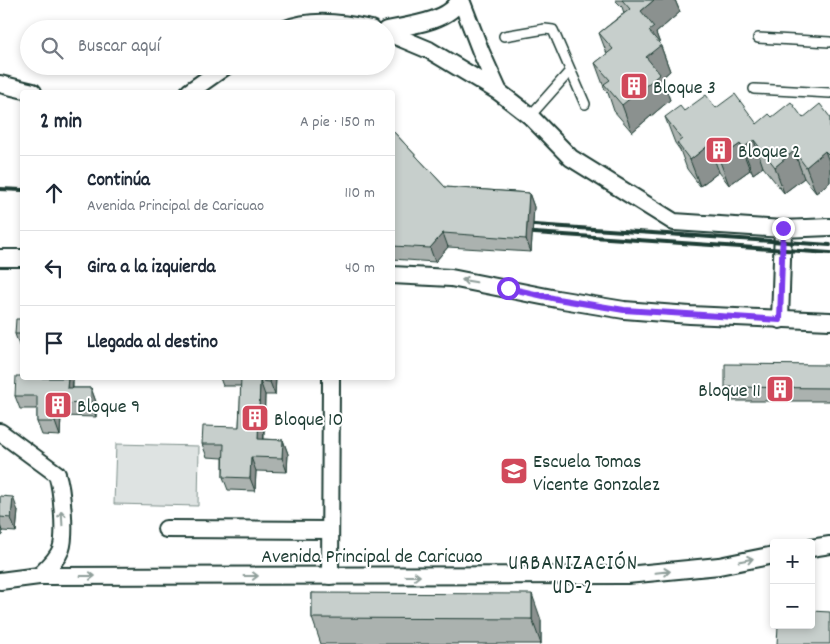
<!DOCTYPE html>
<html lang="es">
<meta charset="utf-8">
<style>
body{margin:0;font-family:Dekko,sans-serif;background:#f2f2f3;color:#1f2937}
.controls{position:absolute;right:15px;bottom:15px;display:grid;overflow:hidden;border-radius:5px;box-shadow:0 2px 8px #0003}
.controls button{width:45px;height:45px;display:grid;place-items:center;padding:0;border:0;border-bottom:1px solid #e0e1e3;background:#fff;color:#1f2937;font:25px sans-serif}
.stop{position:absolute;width:15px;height:15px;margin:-11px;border:4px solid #7c3aed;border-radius:50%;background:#fff}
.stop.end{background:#7c3aed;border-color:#fff;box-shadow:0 1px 5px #0008}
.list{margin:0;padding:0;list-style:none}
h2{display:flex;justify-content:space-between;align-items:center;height:65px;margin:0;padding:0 20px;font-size:21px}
h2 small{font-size:16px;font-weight:400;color:#747a83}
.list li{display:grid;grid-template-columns:32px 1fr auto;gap:15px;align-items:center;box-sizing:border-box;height:75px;padding:0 20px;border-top:1px solid #e0e1e3}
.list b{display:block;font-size:19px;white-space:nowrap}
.list p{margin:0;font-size:16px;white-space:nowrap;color:#747a83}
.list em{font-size:16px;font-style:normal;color:#747a83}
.icon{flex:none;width:28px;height:28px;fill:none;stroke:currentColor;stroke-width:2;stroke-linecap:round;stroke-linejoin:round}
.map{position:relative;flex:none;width:830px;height:644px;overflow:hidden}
.search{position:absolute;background:#fff;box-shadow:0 2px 8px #0003;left:20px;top:20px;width:375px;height:55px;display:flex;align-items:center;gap:12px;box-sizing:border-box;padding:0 18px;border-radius:28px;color:#747a83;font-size:19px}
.panel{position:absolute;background:#fff;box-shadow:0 2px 8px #0003;left:20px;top:90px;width:375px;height:290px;border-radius:5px}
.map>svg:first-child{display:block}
.garden{fill:#dee3e2;stroke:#7e908b}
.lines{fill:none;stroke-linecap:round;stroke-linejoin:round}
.service-casing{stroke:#1f3d34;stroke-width:12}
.minor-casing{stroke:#1f3d34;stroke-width:20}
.service{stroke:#fff;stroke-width:9}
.minor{stroke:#fff;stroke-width:16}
.rail{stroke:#1f3d34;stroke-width:4}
.wall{fill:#abb2af;stroke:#1f3d34}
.shaded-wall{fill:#8b918f;stroke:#1f3d34}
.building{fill:#c7cfcc;stroke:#1f3d34}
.oneway{stroke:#8f9e9a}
.route{stroke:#7c3aed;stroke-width:6}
.labels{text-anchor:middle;stroke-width:4;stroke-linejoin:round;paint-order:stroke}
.poi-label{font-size:20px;fill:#1f3d34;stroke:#fff;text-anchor:start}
.street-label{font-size:20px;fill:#1f3d34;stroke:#fff}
.neighbourhood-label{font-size:21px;letter-spacing:1px;fill:#1f3d34;stroke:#fff}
</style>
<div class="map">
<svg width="830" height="644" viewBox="0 0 830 644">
<rect width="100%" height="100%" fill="#fff"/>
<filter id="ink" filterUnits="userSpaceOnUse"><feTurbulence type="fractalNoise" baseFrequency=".02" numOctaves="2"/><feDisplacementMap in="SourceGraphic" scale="10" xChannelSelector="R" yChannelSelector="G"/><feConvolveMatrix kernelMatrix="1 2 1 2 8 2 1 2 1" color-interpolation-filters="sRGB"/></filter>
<g filter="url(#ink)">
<path class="garden" d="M116,444L199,446L198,506L114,504Z"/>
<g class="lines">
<defs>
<g id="service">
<path d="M504,36L545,29L553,30L585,104"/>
<path d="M758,38L830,42"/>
<path d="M754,89L830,93"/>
<path d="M530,116L570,71"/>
</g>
<g id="minor">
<path d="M461,0L481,52L499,92"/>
<path d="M286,29C312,18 345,23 371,29"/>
<path d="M386,30C407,26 451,21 459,0"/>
<path d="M386,32L429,50L499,92L530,116L571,158L674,222L783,229L830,227"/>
<path d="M0,84L33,92"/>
<path d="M189,92L226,66"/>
<path d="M0,258H22"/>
<path d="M392,275L451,278L557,299L624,310L690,315L830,321"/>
<path d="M780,320L783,229"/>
<path d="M0,432L57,474C62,489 66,535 61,549C57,560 47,568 39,576"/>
<path d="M166,529L330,530"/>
<path d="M811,548L830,545"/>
<path d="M330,576L331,378"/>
<path d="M0,581L39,576L627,575L719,566L774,555"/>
</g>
</defs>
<use href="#service" class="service-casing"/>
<use href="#minor" class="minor-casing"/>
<use href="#service" class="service"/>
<use href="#minor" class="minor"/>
<g class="rail">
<path d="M0,189L22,190"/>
<path d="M520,224L830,245"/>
<path d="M520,232L830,253"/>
</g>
</g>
<g class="wall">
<path d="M615,0H675L680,12L656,33L670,71L662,78L670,100L632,132L614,111L608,93L605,90L595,63L607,54L599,33L624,13L622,7Z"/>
<path d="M716,108L757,124L772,117L803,118L830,117V182L816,193L804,178L784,193L763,167L753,174L750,170L729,185L719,172L700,186L687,169L680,150L675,143L665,117L684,111Z"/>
<path d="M392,130L445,187L529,193L534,207L531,252L448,247L435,262L392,259Z"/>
<path d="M22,319V348H20L15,334Z"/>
<path d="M830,365V401H729L725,387Z"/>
<path d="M22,378H73V388H91L96,402V417L61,416L60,436L42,435L37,422V409H20L15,396Z"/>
<path d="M220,378H276L275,395H265L264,439L283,440L288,454L287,472L256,471L255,491L228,490L223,477V458L207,457L202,444L239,427L241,386H223Z"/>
<path d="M0,496L18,511L16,532L2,531V536H0Z"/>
<path d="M312,593L541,620V644H321L312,618Z"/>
</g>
<g class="shaded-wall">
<path d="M654,0H675L680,12L656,33L670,71L662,78L670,100L632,132L622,105L646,57L641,11Z"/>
<path d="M754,140L763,167L753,174L743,148Z"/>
<path d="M740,144L750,170L729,185L719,159Z"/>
<path d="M709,145L719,172L700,186L690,160Z"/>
<path d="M794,151L804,178L784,193L775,167Z"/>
<path d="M825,151L830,164V182L816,193L806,167Z"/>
<path d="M529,193L534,207L531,252L526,239Z"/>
<path d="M443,233L448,247L435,262L430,248Z"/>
<path d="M68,378H73L72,401L67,388Z"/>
<path d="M271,378H276L275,395L270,382Z"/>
<path d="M260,381L265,395L263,453L258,439Z"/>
<path d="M91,388L96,402V417L91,404Z"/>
<path d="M56,403L61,416L60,436L55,422Z"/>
<path d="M283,440L288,454L287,472L282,458Z"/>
<path d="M251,457L256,471L255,491L250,478Z"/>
<path d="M13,497L18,511L16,532L11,518Z"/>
<path d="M0,525L2,531V536L0,532Z"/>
<path d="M532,594L541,620V644L532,619Z"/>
</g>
<g class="building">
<path d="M622,0H654L641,11L654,27L649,31L661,45L646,57L660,74L622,105L604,84L610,80L595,63L613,49L599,33L630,9Z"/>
<path d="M735,94L757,124L769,114L772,117L791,102L803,118L820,104L830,117V153L828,154L825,151L806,167L794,151L775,167L754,140L743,148L740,144L719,159L709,145L690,160L677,143L682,139L665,117L680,106L684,111L706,95L716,108Z"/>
<path d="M392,130L445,187L529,193L526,239L443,233L430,248L392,246Z"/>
<path d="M16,319H22V334H15Z"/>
<path d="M725,364L830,365V388L725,387Z"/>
<path d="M16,376H22V378H68L67,388H91V404L56,403L55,422H37V396H15Z"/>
<path d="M241,378H271L270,382L260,381L258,439L283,440L282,458L251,457L250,478L223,477L224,444H202L203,426L239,427Z"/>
<path d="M0,496L13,497L11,518L0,517Z"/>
<path d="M312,593L532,594V619L312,618Z"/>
<path d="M811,611L830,612V644H777L778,625H811Z"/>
</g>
<defs><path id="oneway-shaft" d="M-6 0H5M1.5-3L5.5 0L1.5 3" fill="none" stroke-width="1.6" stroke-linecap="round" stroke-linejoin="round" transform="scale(1.25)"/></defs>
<g class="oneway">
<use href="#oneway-shaft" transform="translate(469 281) rotate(-170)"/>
<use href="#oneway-shaft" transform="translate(62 518) rotate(-93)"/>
<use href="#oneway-shaft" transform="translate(746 560) rotate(-11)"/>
<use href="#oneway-shaft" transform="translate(663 572) rotate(-6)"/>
<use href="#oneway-shaft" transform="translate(88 576)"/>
<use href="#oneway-shaft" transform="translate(251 576)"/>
<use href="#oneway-shaft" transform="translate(413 576)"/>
</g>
</g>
<g class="lines" filter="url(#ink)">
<path class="route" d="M508,288L557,299L624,310L780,320L783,228"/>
</g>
<defs>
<symbol id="building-square" viewBox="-11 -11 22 22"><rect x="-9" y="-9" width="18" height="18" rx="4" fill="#d1495b" stroke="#fff"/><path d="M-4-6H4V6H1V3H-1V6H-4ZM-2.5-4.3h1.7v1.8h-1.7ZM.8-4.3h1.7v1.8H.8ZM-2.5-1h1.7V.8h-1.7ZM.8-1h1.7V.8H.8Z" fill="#fff"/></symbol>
<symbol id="school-square" viewBox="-11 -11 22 22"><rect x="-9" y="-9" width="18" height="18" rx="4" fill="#d1495b" stroke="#fff"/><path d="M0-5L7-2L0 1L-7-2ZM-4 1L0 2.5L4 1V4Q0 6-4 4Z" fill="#fff"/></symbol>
</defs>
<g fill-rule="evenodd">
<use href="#building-square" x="618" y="70" width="32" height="32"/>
<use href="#building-square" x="703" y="134" width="32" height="32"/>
<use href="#building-square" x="764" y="373" width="32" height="32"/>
<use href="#building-square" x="42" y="389" width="32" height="32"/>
<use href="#building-square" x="239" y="402" width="32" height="32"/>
<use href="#school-square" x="498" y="455" width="32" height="32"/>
</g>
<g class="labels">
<g class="poi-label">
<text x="653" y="93">Bloque 3</text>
<text x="738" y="157">Bloque 2</text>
<text x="761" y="396" text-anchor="end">Bloque 11</text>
<text x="77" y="412">Bloque 9</text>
<text x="274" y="425">Bloque 10</text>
<text x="533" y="467">Escuela Tomas<tspan x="533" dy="23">Vicente Gonzalez</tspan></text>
</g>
<g class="street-label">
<text x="372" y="562">Avenida Principal de Caricuao</text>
</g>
<g class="neighbourhood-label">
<text x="573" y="569">URBANIZACIÓN<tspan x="573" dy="24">UD-2</tspan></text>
</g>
</g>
</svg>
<div class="controls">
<button>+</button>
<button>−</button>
</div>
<div class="stop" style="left:508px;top:288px"></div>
<div class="stop end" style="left:783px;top:228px"></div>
<div class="search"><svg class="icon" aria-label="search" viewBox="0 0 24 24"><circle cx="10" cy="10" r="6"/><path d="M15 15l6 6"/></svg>Buscar aquí</div>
<section class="panel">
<h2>2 min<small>A pie · 150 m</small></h2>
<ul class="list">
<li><svg class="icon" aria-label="ahead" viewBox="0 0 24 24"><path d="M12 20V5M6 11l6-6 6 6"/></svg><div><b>Continúa</b><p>Avenida Principal de Caricuao</p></div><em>110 m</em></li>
<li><svg class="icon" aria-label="left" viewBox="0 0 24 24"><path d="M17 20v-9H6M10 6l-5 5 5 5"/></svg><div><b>Gira a la izquierda</b></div><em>40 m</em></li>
<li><svg class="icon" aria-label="arrive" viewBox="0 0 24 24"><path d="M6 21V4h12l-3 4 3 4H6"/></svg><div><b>Llegada al destino</b></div></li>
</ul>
</section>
</div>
